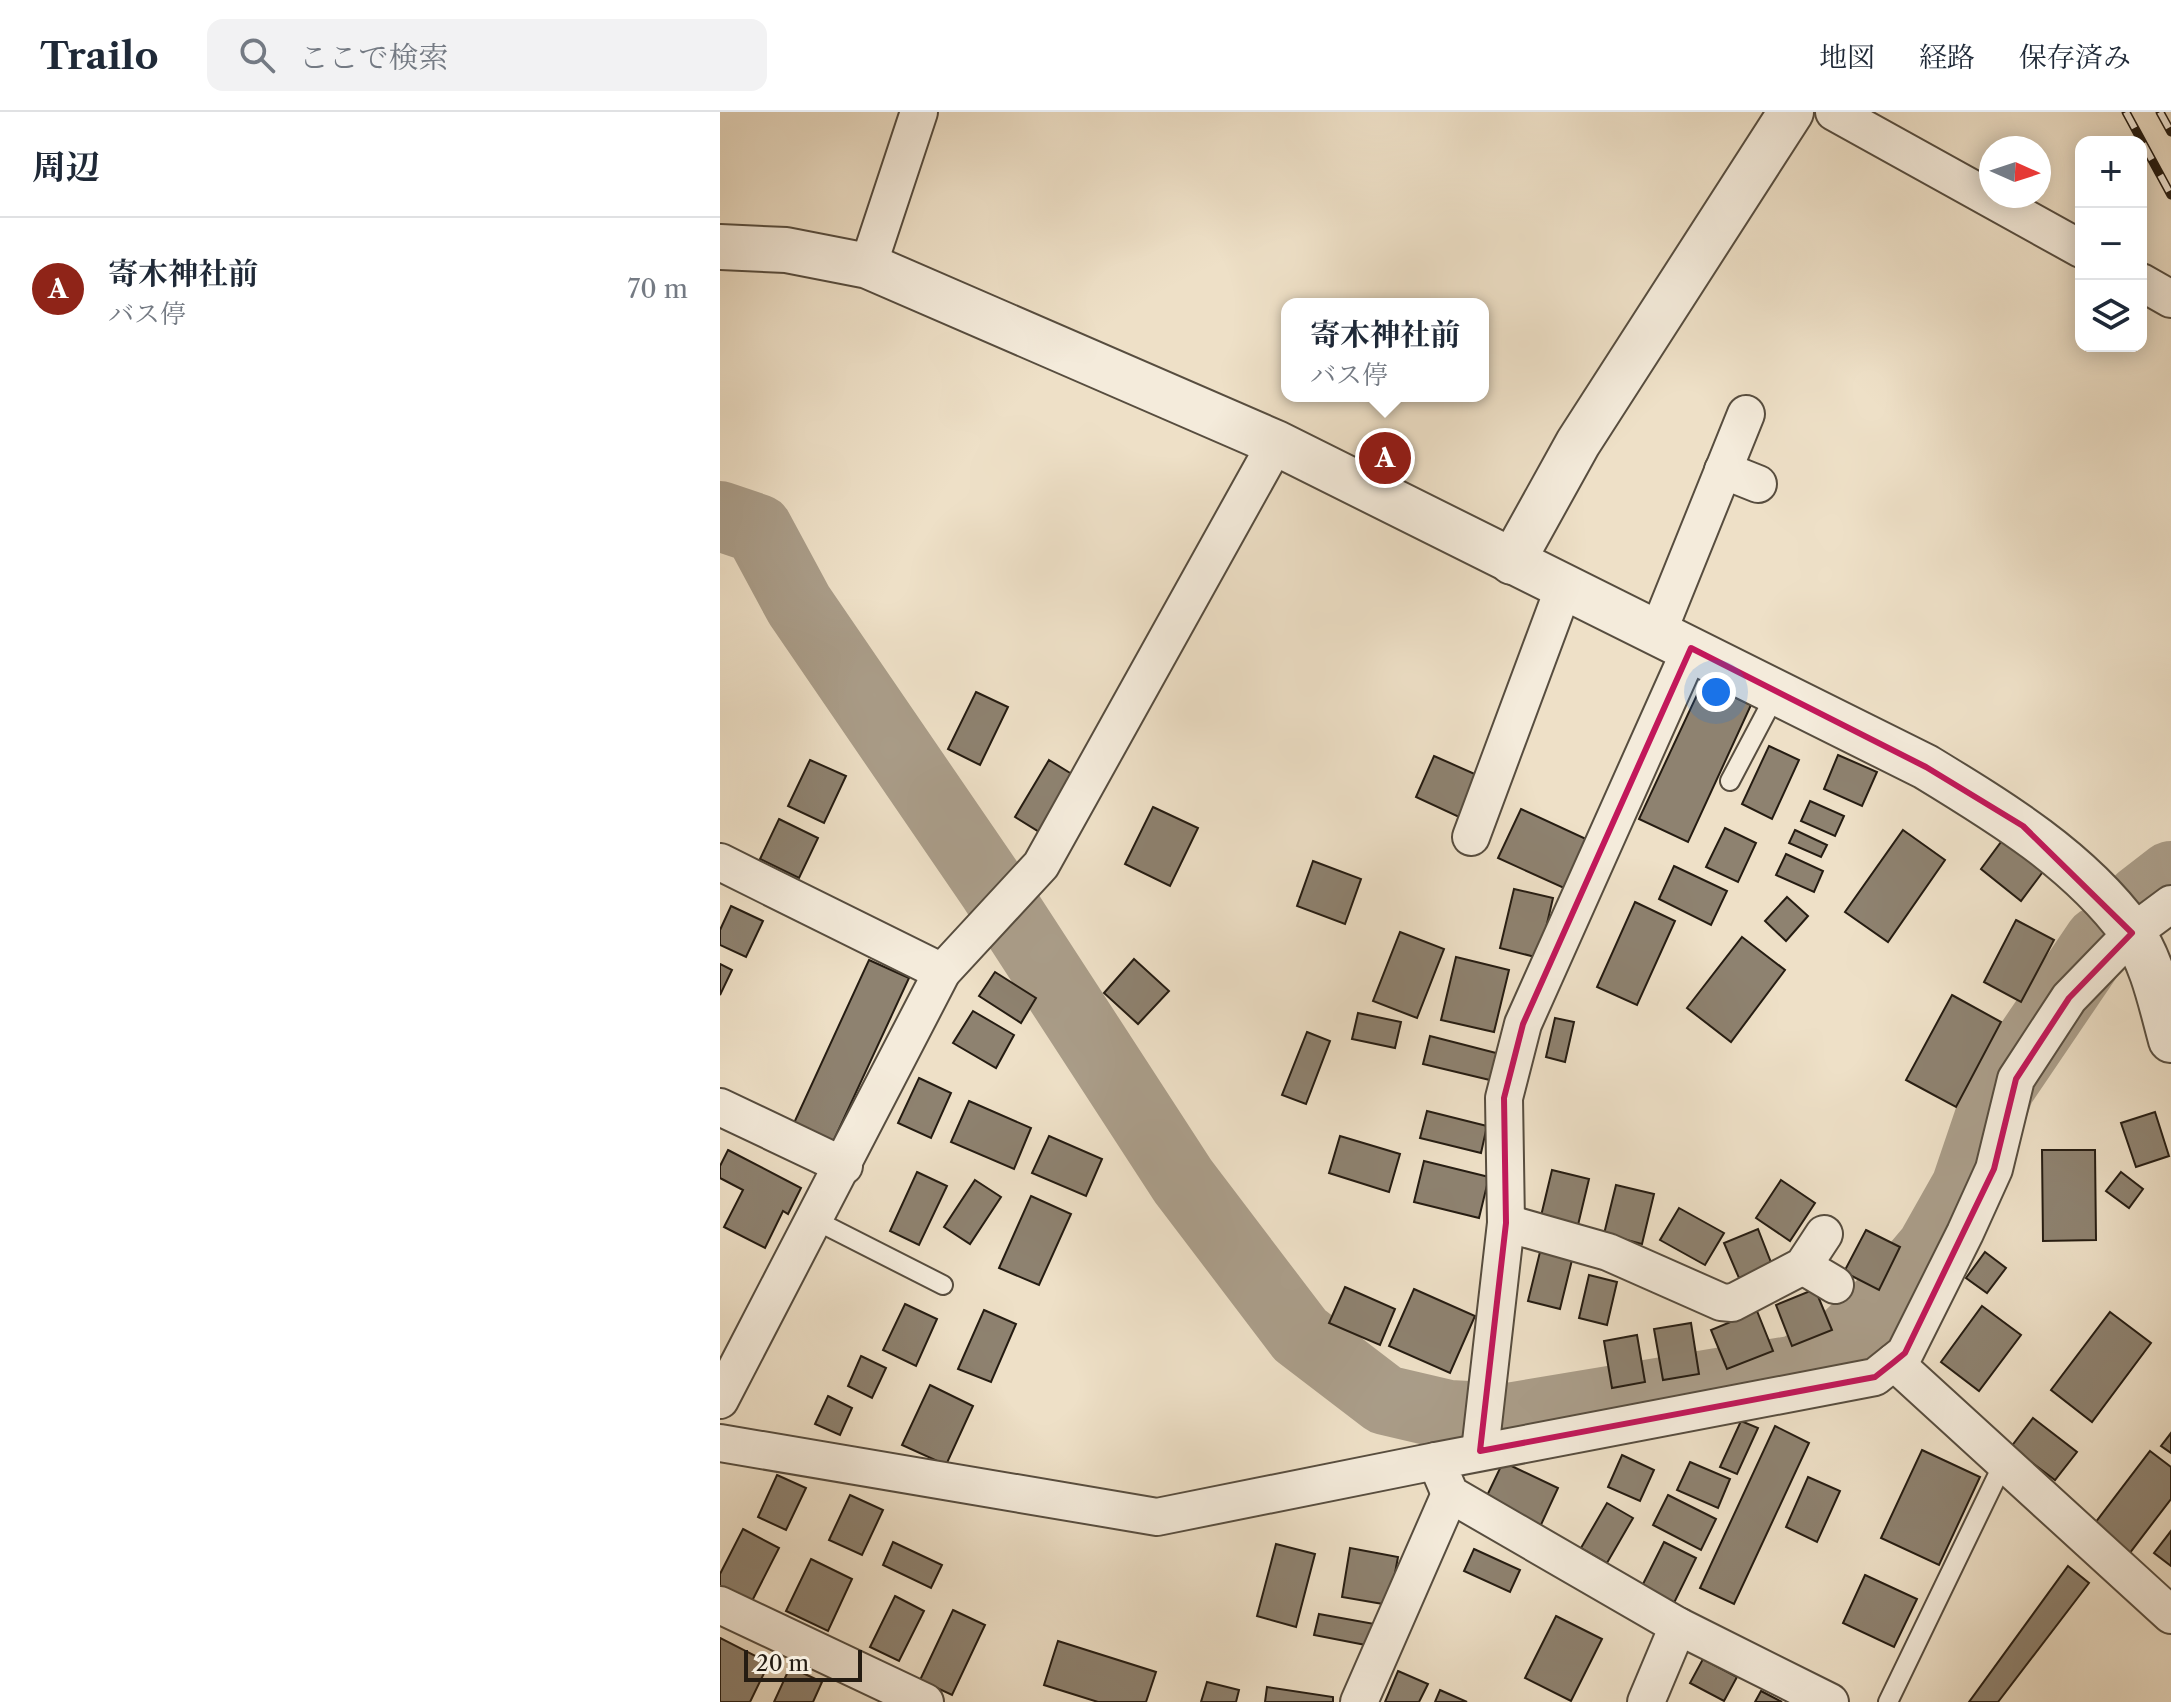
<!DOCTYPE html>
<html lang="ja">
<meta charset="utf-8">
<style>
body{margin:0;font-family:"Libre Caslon Text","Noto Serif JP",serif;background:#f2f2f3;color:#1f2937}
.controls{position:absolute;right:24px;top:24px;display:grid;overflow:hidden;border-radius:16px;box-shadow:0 4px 20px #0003}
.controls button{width:72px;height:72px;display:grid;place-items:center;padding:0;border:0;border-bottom:2px solid #e0e1e3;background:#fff;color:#1f2937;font:40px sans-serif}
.compass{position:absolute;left:1259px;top:24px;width:72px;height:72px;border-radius:50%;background:#fff;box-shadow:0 4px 20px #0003;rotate:93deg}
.scale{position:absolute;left:24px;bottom:20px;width:118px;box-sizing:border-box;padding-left:8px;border:4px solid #251c12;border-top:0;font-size:22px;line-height:28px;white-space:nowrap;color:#251c12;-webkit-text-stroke:6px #f4ebdb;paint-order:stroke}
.you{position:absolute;left:996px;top:580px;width:28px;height:28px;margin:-20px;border:6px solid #fff;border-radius:50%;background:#1a73e8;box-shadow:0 0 0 12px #1a73e833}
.badge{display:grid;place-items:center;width:52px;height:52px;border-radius:50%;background:#8f2418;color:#fff;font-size:26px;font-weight:700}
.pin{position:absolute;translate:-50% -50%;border:4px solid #fff;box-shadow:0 2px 8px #0006}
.popup{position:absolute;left:561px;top:186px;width:208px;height:104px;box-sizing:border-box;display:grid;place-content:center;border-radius:16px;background:#fff;filter:drop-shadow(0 2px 6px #0005);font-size:26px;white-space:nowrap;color:#747a83}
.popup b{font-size:30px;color:#1f2937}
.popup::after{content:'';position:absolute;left:50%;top:100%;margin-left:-16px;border:16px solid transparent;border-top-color:#fff}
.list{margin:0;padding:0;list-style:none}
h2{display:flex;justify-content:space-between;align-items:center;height:104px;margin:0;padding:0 32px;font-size:34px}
h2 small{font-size:26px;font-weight:400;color:#747a83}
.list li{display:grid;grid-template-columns:52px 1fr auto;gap:24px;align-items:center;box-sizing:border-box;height:144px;padding:0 32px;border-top:2px solid #e0e1e3}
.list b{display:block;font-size:30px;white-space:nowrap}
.list p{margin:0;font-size:26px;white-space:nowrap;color:#747a83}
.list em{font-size:26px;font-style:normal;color:#747a83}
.icon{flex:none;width:44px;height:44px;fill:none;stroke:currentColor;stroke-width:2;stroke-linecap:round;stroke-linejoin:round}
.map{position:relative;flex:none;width:1451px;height:1590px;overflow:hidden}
header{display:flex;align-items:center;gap:48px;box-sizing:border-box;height:112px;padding:0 40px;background:#fff;border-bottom:2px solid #e0e1e3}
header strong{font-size:38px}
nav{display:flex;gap:44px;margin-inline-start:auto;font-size:28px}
.search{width:560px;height:72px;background:#f2f2f3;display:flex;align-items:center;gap:20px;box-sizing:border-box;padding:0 28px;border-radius:16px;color:#747a83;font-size:30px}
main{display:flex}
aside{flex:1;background:#fff}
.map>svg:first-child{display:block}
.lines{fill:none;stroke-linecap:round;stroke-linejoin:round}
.river{stroke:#aa9d89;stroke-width:70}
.building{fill:#8e8270;stroke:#251c12;stroke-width:2}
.service-casing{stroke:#574d3f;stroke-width:22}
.minor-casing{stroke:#574d3f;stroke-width:40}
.tertiary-casing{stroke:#574d3f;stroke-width:48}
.service{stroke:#f4ebdb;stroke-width:18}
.minor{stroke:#f4ebdb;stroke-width:36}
.tertiary{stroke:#f4ebdb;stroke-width:44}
.rail-casing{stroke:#251c12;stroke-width:9}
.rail{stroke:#f4ebdb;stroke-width:6;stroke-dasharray:18;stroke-linecap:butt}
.marked{fill:none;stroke:#c2185b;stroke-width:6;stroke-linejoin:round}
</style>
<header>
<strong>Trailo</strong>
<div class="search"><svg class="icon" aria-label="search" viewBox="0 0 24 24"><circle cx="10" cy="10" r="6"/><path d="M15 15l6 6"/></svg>ここで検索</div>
<nav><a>地図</a><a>経路</a><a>保存済み</a></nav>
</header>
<main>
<aside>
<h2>周辺<small></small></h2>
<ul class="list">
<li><span class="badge">A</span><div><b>寄木神社前</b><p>バス停</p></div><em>70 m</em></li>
</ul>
</aside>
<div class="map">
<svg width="1451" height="1590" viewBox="0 0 1451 1590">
<rect width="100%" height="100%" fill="#eee0c7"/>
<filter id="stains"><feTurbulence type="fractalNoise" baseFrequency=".0025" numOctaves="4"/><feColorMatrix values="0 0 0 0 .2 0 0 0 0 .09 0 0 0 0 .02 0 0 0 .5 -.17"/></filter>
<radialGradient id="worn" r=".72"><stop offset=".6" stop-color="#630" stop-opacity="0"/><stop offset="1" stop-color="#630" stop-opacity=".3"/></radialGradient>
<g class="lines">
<g class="river">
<path d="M0,404L38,417L79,493L272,775L463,1069L580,1223L665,1288L729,1303L788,1306L1077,1258L1124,1229L1172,1183L1211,1137L1246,1075L1280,975L1379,829"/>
<path d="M1420,788L1451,764"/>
</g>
</g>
<g class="building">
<path d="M983,570L1031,593L968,730L919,707Z"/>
<path d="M256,580L288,595L260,653L228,637Z"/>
<path d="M1049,634L1079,648L1052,707L1022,692Z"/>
<path d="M1118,643L1157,660L1142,694L1104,677Z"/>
<path d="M714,644L757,663L739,705L696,685Z"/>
<path d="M90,648L126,664L104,711L68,694Z"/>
<path d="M329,648L355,664L321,721L295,705Z"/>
<path d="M1090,689L1124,704L1115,724L1081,709Z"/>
<path d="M433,695L478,716L450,774L405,752Z"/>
<path d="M801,697L866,727L844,776L778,746Z"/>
<path d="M59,707L98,726L79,766L40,747Z"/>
<path d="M1005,716L1036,731L1018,770L986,755Z"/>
<path d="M1075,718L1107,733L1101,745L1069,731Z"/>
<path d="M1183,718L1225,748L1168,830L1125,800Z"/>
<path d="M1284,726L1325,757L1301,789L1261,757Z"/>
<path d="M1066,742L1103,759L1094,780L1056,763Z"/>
<path d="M593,749L641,767L625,812L577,794Z"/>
<path d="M954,754L1007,779L991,813L939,787Z"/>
<path d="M794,777L833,786L819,846L780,836Z"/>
<path d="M1067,785L1088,804L1066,829L1045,809Z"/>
<path d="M915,790L955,809L917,893L877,875Z"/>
<path d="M11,794L43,809L26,845L0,833V818Z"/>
<path d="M1296,808L1334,828L1301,890L1264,870Z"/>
<path d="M680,820L724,837L697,906L653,889Z"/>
<path d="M1022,825L1065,858L1011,930L967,896Z"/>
<path d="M736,845L789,858L774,920L721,908Z"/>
<path d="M414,847L449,879L418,912L384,881Z"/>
<path d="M149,848L189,866L113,1030L74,1011Z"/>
<path d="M0,852L12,858L0,883Z"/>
<path d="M275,860L316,886L301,911L259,884Z"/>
<path d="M1232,883L1281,910L1236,995L1186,968Z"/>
<path d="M253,899L294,923L276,956L233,931Z"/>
<path d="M638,901L681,910L675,936L632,927Z"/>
<path d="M835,906L854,910L845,950L826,945Z"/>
<path d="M587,920L610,929L586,992L562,983Z"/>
<path d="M710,924L780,942L774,969L703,952Z"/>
<path d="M199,966L231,981L211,1026L178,1011Z"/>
<path d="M249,989L311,1016L294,1057L231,1030Z"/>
<path d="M707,999L767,1014L761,1041L700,1026Z"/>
<path d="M1435,1000L1449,1044L1416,1055L1401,1011Z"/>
<path d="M329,1024L382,1047L366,1084L312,1061Z"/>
<path d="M620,1024L680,1042L669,1080L609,1061Z"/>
<path d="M8,1038L81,1076L68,1102L63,1099L45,1136L4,1115L23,1078L0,1066V1054Z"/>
<path d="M1322,1038H1375L1376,1128L1323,1129Z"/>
<path d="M704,1049L769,1065L759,1106L694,1090Z"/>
<path d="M832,1058L869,1067L858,1113L821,1104Z"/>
<path d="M197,1060L227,1074L199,1133L170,1119Z"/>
<path d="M1401,1060L1423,1077L1409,1096L1386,1079Z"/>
<path d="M255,1068L281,1085L250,1132L224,1115Z"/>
<path d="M1061,1068L1095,1091L1070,1129L1036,1106Z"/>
<path d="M896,1073L934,1082L922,1132L884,1122Z"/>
<path d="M311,1084L351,1102L319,1173L279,1156Z"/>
<path d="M959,1096L1004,1121L985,1153L940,1128Z"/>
<path d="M1038,1117L1052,1153L1019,1166L1004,1131Z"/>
<path d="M1146,1118L1180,1135L1159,1178L1124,1160Z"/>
<path d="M820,1140L852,1148L840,1197L808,1189Z"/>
<path d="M1265,1140L1286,1156L1267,1181L1246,1166Z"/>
<path d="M869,1163L897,1170L887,1213L859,1206Z"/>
<path d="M625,1175L675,1197L660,1233L609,1211Z"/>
<path d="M694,1177L755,1204L730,1261L669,1234Z"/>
<path d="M1095,1177L1112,1218L1072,1234L1056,1193Z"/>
<path d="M185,1192L217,1207L196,1254L163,1238Z"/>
<path d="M1262,1194L1301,1223L1259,1279L1221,1250Z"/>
<path d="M264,1198L296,1212L271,1270L238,1257Z"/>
<path d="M1037,1199L1053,1239L1007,1257L991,1218Z"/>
<path d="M1390,1200L1431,1231L1372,1310L1331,1278Z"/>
<path d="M971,1211L979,1262L943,1268L934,1217Z"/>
<path d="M917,1223L925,1270L892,1276L884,1229Z"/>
<path d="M141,1244L166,1256L152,1286L128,1274Z"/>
<path d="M210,1273L253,1294L226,1353L182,1333Z"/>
<path d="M108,1284L132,1296L120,1323L95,1312Z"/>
<path d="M1313,1306L1357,1340L1335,1368L1291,1335Z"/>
<path d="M1021,1309L1038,1316L1017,1362L1000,1355Z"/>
<path d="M1055,1314L1089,1331L1014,1492L980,1476Z"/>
<path d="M1451,1321V1341L1441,1334Z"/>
<path d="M1202,1338L1260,1365L1219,1453L1161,1426Z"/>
<path d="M1430,1339L1451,1355V1387L1409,1442L1372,1415Z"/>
<path d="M902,1343L934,1358L920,1389L888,1375Z"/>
<path d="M783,1350L838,1376L819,1417L763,1392Z"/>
<path d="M970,1350L1010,1367L998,1396L957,1378Z"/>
<path d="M57,1363L86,1376L66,1418L38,1405Z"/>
<path d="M1088,1365L1120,1379L1097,1430L1066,1415Z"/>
<path d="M130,1383L163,1398L142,1443L109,1428Z"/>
<path d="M948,1383L996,1407L981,1438L933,1413Z"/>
<path d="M887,1391L913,1406L887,1451L861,1436Z"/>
<path d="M23,1417L59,1436L30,1493L0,1478V1462Z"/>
<path d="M1451,1419V1454L1434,1441Z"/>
<path d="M173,1430L222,1453L211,1476L163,1453Z"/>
<path d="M944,1430L976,1446L953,1493L921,1476Z"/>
<path d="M556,1432L595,1442L576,1515L537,1504Z"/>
<path d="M630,1436L678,1445L669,1493L622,1485Z"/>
<path d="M754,1437L800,1458L790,1480L744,1459Z"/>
<path d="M91,1447L132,1467L108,1519L66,1499Z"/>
<path d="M1348,1454L1369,1471L1278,1590H1249Z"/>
<path d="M1145,1463L1197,1487L1174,1535L1123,1511Z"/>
<path d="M175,1484L204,1499L179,1549L150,1535Z"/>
<path d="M233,1498L265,1513L232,1583L200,1568Z"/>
<path d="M599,1502L660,1513L656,1535L594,1523Z"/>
<path d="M836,1504L882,1527L851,1589L805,1566Z"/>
<path d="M0,1526L49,1551L30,1590H0Z"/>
<path d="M338,1529L436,1560L426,1590H378L324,1573Z"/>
<path d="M983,1547L1017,1565L1004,1589L970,1571Z"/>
<path d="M70,1555L102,1570L93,1590H54Z"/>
<path d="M678,1559L708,1572L699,1590H665Z"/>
<path d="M487,1570L519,1578L516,1590H481Z"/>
<path d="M547,1575L613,1585V1590H545Z"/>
<path d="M720,1578L747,1590H715Z"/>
<path d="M1041,1579L1062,1590H1035Z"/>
</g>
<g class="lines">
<defs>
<g id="service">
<path d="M1010,669L1057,580"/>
<path d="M95,1108L223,1173"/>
<path d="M1168,1590L1284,1350"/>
</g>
<g id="minor">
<path d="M1114,0L1361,137"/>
<path d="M148,154L199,0"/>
<path d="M1421,170L1451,187"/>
<path d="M1003,358L1038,372"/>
<path d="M938,520L1026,302"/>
<path d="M751,725L844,475"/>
<path d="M0,750L222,860"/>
<path d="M0,995L124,1054"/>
<path d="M786,1111L888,1140L1001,1190L1012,1191L1083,1154L1104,1122"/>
<path d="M1083,1154L1115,1173"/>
<path d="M1174,1250L1451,1503"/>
<path d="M0,1288L222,860L321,753L556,331"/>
<path d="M0,1331L437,1405L716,1349"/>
<path d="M760,1339L786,1111L784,986L803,912L971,536"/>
<path d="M0,1493L205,1590"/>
<path d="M639,1590L730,1382"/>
<path d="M926,1590L958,1514"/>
<path d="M1110,1590L958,1514L730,1382L716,1349L1155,1265L1185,1241L1245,1121L1274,1057L1296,967L1349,886L1412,821L1451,792"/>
</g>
<g id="tertiary">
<path d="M0,135L66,138L148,154L556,331L1206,655C1280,700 1359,748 1411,819C1433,850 1441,892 1451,928"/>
<path d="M792,450L858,331L1071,0"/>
</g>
</defs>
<use href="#service" class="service-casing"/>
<use href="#minor" class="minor-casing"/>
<use href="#tertiary" class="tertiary-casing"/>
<use href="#service" class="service"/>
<use href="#minor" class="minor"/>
<use href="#tertiary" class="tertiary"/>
<defs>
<g id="rail">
<path d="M1406,0L1451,83"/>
<path d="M1440,0L1451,20"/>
</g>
</defs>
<use href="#rail" class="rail-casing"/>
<use href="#rail" class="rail"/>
</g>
<path class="marked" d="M971,536L1206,655L1303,714L1412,821L1349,886L1296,967L1274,1057L1185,1241L1174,1250L1155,1265L760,1339L786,1111L784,986L803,912Z"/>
<rect width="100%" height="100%" filter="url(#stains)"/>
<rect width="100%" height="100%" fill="url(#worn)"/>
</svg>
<div class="controls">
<button>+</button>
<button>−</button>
<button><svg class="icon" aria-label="layers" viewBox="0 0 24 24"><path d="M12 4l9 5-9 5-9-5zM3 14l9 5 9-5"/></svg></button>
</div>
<svg class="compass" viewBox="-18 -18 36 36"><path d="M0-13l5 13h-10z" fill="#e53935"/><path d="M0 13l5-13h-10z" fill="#747a83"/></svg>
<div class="scale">20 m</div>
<div class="you"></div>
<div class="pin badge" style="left:665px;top:346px">A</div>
<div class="popup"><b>寄木神社前</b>バス停</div>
</div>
</main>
